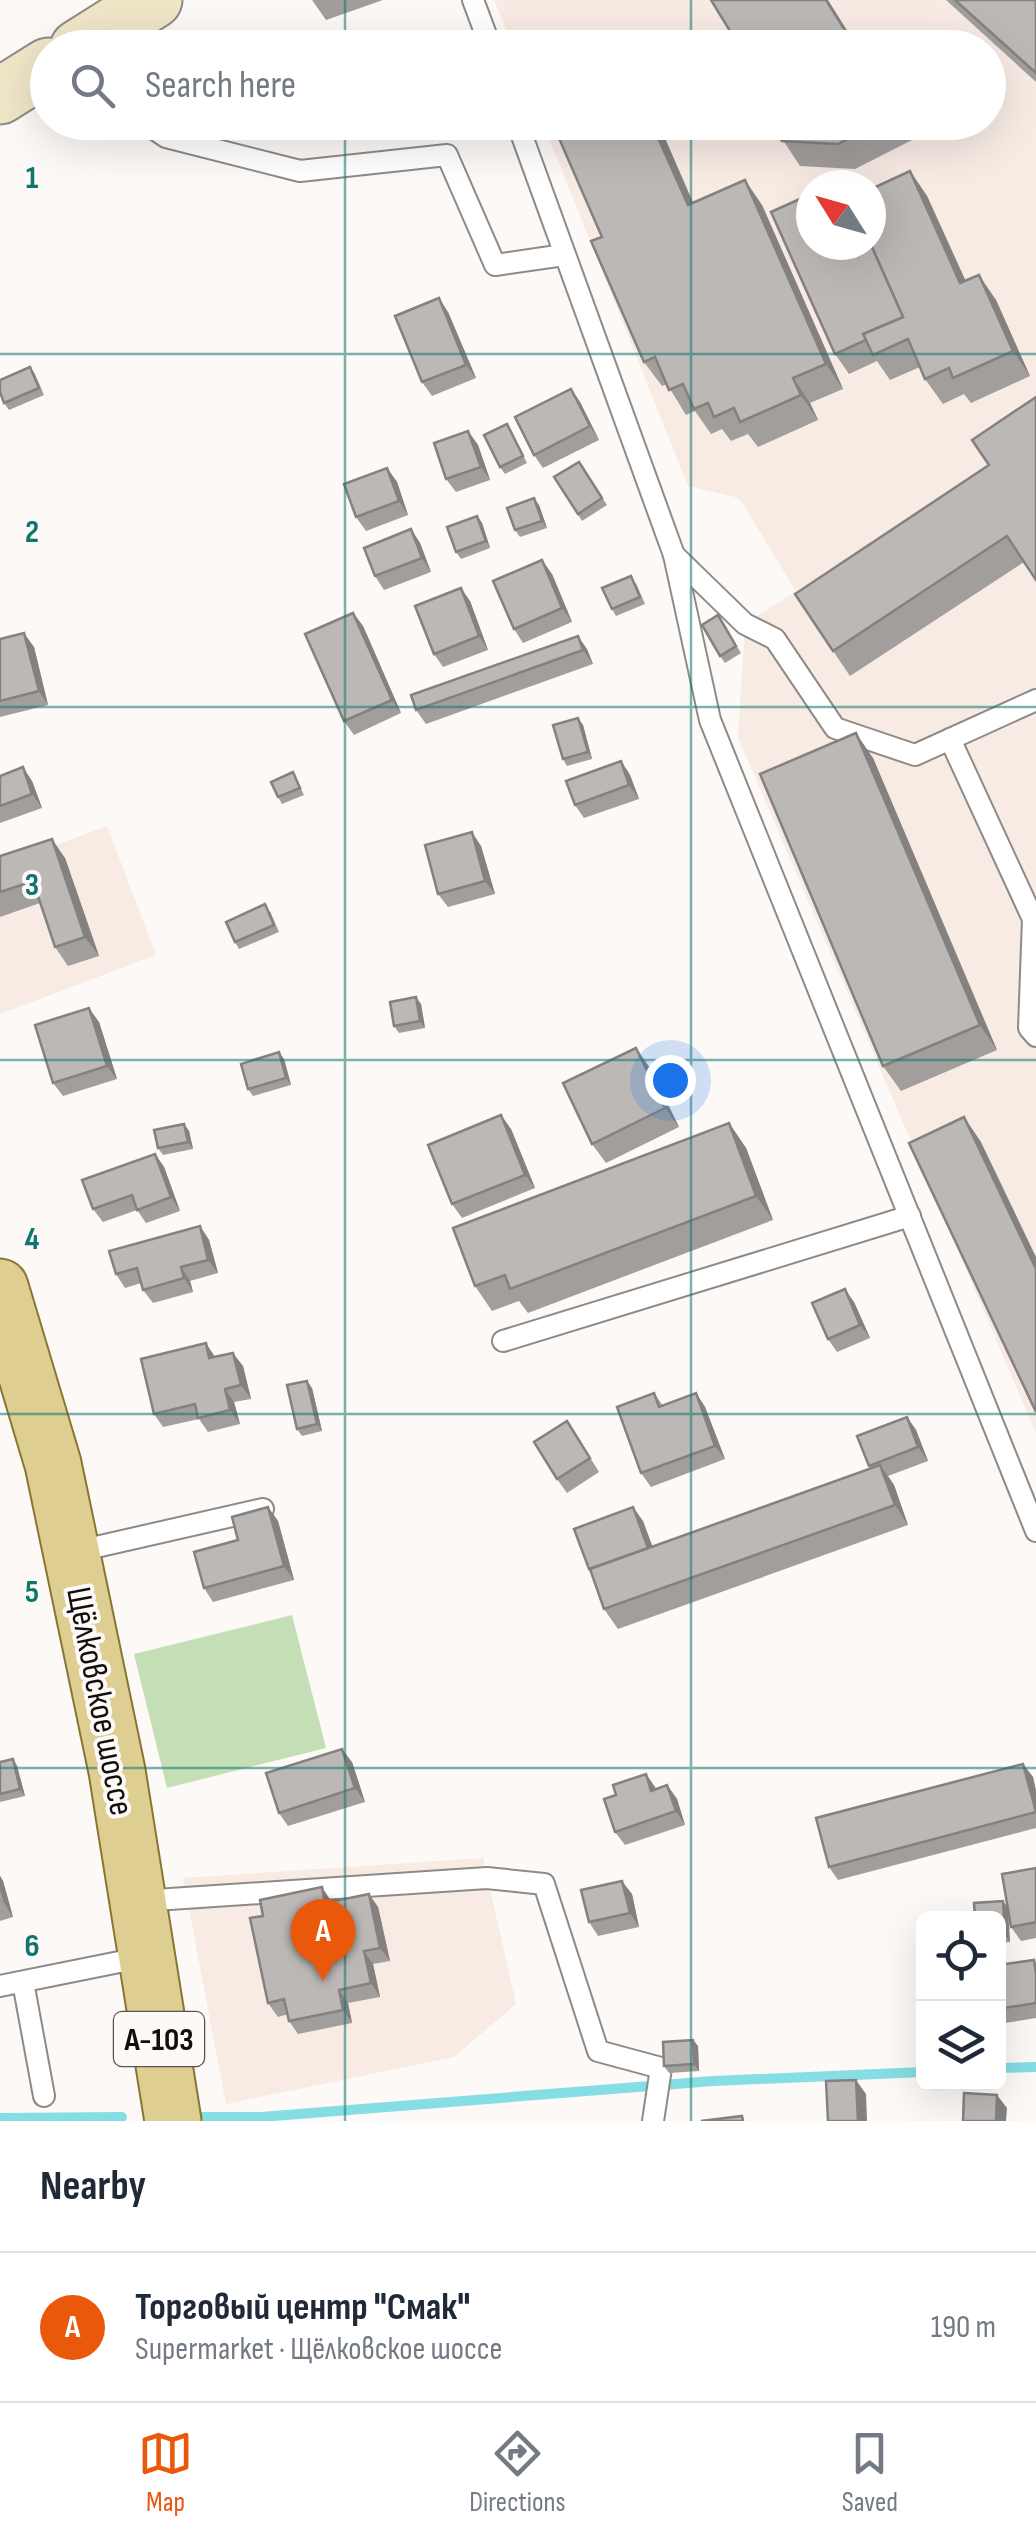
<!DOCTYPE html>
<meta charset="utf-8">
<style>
body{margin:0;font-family:"Sofia Sans Condensed",sans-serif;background:#f2f2f3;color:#1f2937}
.controls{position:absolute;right:30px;bottom:30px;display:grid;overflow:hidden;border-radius:15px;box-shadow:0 10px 40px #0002}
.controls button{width:90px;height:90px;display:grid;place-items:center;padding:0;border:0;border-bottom:2px solid #e0e1e3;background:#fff;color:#1f2937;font:50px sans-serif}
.compass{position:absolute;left:796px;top:170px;width:90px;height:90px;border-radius:50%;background:#fff;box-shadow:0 10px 40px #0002;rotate:307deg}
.you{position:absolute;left:670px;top:1080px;width:35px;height:35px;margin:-25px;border:8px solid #fff;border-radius:50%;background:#1a73e8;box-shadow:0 0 0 15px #1a73e833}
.badge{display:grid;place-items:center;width:65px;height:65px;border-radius:50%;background:#ea580c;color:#fff;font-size:32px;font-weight:700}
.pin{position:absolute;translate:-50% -82px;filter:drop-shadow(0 2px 5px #0008)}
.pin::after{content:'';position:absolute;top:52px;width:35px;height:30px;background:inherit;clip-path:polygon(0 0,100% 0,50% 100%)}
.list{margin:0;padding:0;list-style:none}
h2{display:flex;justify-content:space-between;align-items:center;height:130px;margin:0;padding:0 40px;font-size:42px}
h2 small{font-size:32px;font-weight:400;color:#747a83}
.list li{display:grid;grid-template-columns:65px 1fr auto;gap:30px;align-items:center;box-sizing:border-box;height:150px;padding:0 40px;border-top:2px solid #e0e1e3}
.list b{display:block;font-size:38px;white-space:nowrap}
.list p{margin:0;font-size:32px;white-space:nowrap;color:#747a83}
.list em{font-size:32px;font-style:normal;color:#747a83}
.icon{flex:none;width:55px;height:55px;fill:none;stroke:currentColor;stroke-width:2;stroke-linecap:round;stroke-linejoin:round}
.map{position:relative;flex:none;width:1036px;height:2121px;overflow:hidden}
.search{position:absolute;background:#fff;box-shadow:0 10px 40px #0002;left:30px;right:30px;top:30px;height:110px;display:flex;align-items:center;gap:25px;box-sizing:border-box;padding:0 35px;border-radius:55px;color:#747a83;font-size:38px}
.sheet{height:280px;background:#fff}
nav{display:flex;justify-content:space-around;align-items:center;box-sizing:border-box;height:140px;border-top:2px solid #e0e1e3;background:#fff;font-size:28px;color:#747a83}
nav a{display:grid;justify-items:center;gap:5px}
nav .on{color:#ea580c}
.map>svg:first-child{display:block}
.built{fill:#f7ebe4;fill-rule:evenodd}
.green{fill:#c4dfb6}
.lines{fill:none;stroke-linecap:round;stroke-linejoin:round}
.stream{stroke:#85dee3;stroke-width:10}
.lane-casing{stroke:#8e8a87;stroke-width:24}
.secondary-casing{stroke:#8e8a87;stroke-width:59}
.primary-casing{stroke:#887634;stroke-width:59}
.lane{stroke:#fff;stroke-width:20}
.secondary{stroke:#efe6c8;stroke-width:55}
.primary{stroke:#dfce92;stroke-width:55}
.wall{fill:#a29e9c}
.shaded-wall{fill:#84817f}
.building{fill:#bcb8b5;stroke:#84817f;stroke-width:2.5}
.grid{fill:none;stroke:#0f766e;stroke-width:2.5;stroke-opacity:0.55}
.labels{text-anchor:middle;stroke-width:8;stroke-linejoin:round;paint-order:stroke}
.shield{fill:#fdf9f6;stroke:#575554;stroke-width:2.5}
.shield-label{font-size:32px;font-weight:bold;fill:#100f0e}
.street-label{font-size:35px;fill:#100f0e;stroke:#fdf9f6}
.grid-label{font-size:32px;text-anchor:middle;font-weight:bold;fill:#0f766e;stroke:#fdf9f6;stroke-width:8;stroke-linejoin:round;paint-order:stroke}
</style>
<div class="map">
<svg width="1036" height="2121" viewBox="0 0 1036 2121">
<rect width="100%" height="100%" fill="#fdf9f6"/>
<g class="built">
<path d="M494,0H1036V1433L738,737L745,624L796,591L739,498L688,486L543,123L988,122V48L513,47ZM811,185H871V245H811Z"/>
<path d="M107,826L156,955L0,1014V866Z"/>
<path d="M483,1858L516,2004L454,2057L226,2104L183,1878Z"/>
</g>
<path class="green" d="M292,1615L326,1748L167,1788L134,1654Z"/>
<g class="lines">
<g class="stream">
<path d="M998,2068L1036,2067"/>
<path d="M197,2117H261L713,2081L924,2072"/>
<path d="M0,2118L122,2117"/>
</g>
<defs>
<g id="lane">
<path d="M473,0L491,48"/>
<path d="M144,122L166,137L300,171L447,155L495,265L564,255"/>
<path d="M517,122L674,555L710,720L1036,1531"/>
<path d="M674,555L745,624L775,639L835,728L915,755L1036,700"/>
<path d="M950,739L1033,919L1029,1028L1036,1036"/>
<path d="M503,1341L910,1216"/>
<path d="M74,1552L263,1509"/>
<path d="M140,1901L487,1878L544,1884L598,2051L661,2068L653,2121"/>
<path d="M23,1982L44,2096"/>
<path d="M0,1986L144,1957"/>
</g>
<g id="secondary">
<path d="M78,48L154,0"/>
<path d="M0,96L48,66"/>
</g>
<path id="primary" d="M0,1287L53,1464L117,1771L173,2121"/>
</defs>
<use href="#lane" class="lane-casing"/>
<use href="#secondary" class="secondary-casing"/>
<use href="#primary" class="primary-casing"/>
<use href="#lane" class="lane"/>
<use href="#secondary" class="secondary"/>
<use href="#primary" class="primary"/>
</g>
<g class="wall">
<path d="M312,0H383L326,20Z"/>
<path d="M946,0H1036V82Z"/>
<path d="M771,122H904L914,139L855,169L800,166Z"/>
<path d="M910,171L927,196L965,280L996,300L1030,376L971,403L964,394L943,404L925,379L920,367L890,380L877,361L849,374L835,354L811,245Z"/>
<path d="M693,203L762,205L843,389L810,403L818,420L758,447L748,434L731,441L722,429L711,434L695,411L686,415L667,384L662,386L644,362Z"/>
<path d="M448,312L476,378L432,396L422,382Z"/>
<path d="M30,367L35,374L44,395L9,410L4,403Z"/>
<path d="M571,389L580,402L599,440L543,468L534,455Z"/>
<path d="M507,424L527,463L505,474L500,467Z"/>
<path d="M468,431L478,445L490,480L456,492L446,479Z"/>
<path d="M579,462L607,505L582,521L554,477Z"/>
<path d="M989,465L1024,562L850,676L833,651Z"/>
<path d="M387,468L397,482L408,515L366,531L356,517Z"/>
<path d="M539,505L547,528L520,537L515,530Z"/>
<path d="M477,516L482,523L490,548L461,559L456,552Z"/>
<path d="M411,529L420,543L431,572L384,590L375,576Z"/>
<path d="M552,574L572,622L523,643L514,629Z"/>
<path d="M636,583L645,604L616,616L612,609Z"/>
<path d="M470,601L488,650L443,667L434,654Z"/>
<path d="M353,613L363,626L401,713L354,735L344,721Z"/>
<path d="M718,615L741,653L725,663L720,656Z"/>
<path d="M0,639L34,647L48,705L0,717Z"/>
<path d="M587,649L593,664L426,724L416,710Z"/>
<path d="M578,718L583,725L592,759L567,766L563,759Z"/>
<path d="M873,758L997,1050L901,1091L883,1066Z"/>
<path d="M621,761L630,775L639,799L584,818L575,805Z"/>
<path d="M293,772L304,795L282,804L278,797Z"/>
<path d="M0,776L32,781L42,808L0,823Z"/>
<path d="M481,846L495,894L448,907L438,894Z"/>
<path d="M0,856L65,858L99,956L68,966L55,947L40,903L0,917Z"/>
<path d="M270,911L279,932L239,949L235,942Z"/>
<path d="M421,1004L425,1028L399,1033L394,1026Z"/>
<path d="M99,1022L117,1079L63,1096L53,1083Z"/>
<path d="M284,1059L291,1085L253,1096L248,1089Z"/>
<path d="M650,1068L679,1127L606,1163L592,1144Z"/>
<path d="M729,1123L746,1148L773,1220L528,1313L519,1301L492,1311L475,1286Z"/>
<path d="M184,1124L189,1131L193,1149L163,1155L158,1148Z"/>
<path d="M511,1129L535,1188L462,1218L452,1204Z"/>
<path d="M155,1154L164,1167L180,1211L146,1223L137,1210L103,1222L93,1209Z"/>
<path d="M200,1226L209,1240L218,1273L190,1281L193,1292L153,1303L143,1290L141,1283L125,1288L116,1274Z"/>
<path d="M854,1302L870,1338L837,1352L828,1339Z"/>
<path d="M215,1357L243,1366L251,1399L234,1402L240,1424L208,1432L199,1419L163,1427L154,1414Z"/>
<path d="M312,1388L322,1431L302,1436L297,1429Z"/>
<path d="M654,1393L663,1406L696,1393L705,1407L725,1459L651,1487L641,1473Z"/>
<path d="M907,1417L916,1430L928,1461L888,1476L894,1485L908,1525L618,1629L604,1609L643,1521L652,1547L871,1468L869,1466Z"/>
<path d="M576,1435L599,1472L567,1493L557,1479Z"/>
<path d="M268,1507L278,1521L294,1580L213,1602L204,1588L238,1540Z"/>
<path d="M13,1759L17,1766L25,1796L0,1802V1762Z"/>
<path d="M352,1762L365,1802L288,1826L279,1813Z"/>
<path d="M1023,1764L1033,1777L1036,1791V1828L838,1880L829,1867Z"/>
<path d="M646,1774L656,1789L667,1785L677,1799L685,1825L625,1845L615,1832L616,1795Z"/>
<path d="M1036,1868V1938L1021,1941L1011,1927Z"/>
<path d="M0,1876L3,1881L13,1917L0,1921Z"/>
<path d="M369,1894L378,1907L390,1961L373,1964L380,1997L348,2003L352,2023L298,2034L289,2021L288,2014L278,2017L268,2003L332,1902Z"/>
<path d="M632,1894L639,1927L598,1936L589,1922Z"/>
<path d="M1003,1901L1010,1942L998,1943V1918Z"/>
<path d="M1034,1960L1036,1963V2018L1005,2023L998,2014V1965Z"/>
<path d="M693,2040L698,2046L699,2071L669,2073L664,2066Z"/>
</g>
<g class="shaded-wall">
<path d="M826,0H828L858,48H856Z"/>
<path d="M651,122H658L705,230L688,205Z"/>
<path d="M910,171L927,196L978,308L960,283Z"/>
<path d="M745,180L762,205L843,389L826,364Z"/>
<path d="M979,275L996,300L1030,376L1013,351Z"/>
<path d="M439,298L448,312L476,378L466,365Z"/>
<path d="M793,378L810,403L818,420L801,395Z"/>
<path d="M571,389L580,402L599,440L590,426Z"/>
<path d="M468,431L478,445L490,480L481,467Z"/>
<path d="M387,468L397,482L408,515L399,501Z"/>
<path d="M534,498L539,505L547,528L542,521Z"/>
<path d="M477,516L482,523L490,548L486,541Z"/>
<path d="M411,529L420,543L431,572L422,558Z"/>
<path d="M542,560L552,574L572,622L562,608Z"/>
<path d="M461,588L470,601L488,650L479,636Z"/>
<path d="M353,613L363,626L401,713L392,700Z"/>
<path d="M24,633L34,647L48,705L39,691Z"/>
<path d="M578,636L587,649L593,664L583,650Z"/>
<path d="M578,718L583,725L592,759L588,752Z"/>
<path d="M856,733L873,758L997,1050L980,1025Z"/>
<path d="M621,761L630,775L639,799L629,785Z"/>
<path d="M23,767L32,781L42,808L32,794Z"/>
<path d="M472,832L481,846L495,894L485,881Z"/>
<path d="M52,839L65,858L99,956L85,937Z"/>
<path d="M416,997L421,1004L425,1028L420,1021Z"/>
<path d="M89,1008L99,1022L117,1079L107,1066Z"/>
<path d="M636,1048L650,1068L679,1127L665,1108Z"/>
<path d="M279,1052L284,1059L291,1085L286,1078Z"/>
<path d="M501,1115L511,1129L535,1188L525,1175Z"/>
<path d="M964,1117L981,1142L1036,1257V1269Z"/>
<path d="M729,1123L746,1148L773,1220L756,1196Z"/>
<path d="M184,1124L189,1131L193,1149L188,1142Z"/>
<path d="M155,1154L164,1167L180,1211L171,1197Z"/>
<path d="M200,1226L209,1240L218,1273L208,1260Z"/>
<path d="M181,1267L190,1281L193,1292L184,1278Z"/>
<path d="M845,1289L854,1302L870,1338L860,1325Z"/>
<path d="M206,1343L215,1357L209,1358Z"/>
<path d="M233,1353L243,1366L251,1399L241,1385Z"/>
<path d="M307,1381L312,1388L322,1431L317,1424Z"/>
<path d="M225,1389L234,1402L240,1424L230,1410Z"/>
<path d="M696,1393L705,1407L725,1459L715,1446Z"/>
<path d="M907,1417L916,1430L928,1461L918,1447Z"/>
<path d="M880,1465L894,1485L908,1525L895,1505Z"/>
<path d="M268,1507L278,1521L294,1580L284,1566Z"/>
<path d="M633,1507L643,1521L658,1561L648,1548Z"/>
<path d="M342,1749L352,1762L365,1802L355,1788Z"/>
<path d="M13,1759L17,1766L25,1796L20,1789Z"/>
<path d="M1023,1764L1033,1777L1036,1791V1812Z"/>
<path d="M646,1774L655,1787L661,1804L651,1791Z"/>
<path d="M667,1785L677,1799L685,1825L676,1811Z"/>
<path d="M0,1876L3,1881L13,1917L4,1903L0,1890Z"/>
<path d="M622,1881L632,1894L639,1927L630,1913Z"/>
<path d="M322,1887L331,1901L325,1903Z"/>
<path d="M369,1894L378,1907L390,1961L380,1948Z"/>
<path d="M1003,1901L1008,1908L1010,1942L1005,1935Z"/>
<path d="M364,1951L373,1964L380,1997L371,1983Z"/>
<path d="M339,1990L348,2003L352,2023L343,2010Z"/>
<path d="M693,2040L698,2046L699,2071L694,2064Z"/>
<path d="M856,2080L866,2094L867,2121H858Z"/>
<path d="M997,2095L1007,2108L1006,2121H996Z"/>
</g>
<g class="building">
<path d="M711,0H826L856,48H731L738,44Z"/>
<path d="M955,0H1036V73Z"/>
<path d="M589,122H651L688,205L745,180L826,364L793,378L801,395L740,422L734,408L714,417L708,403L694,409L683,384L669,390L655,357L644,362L591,241L602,237L558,136Z"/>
<path d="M771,122H880L838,144L782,141Z"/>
<path d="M910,171L960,283L979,275L1013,351L953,378L949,368L925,379L908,339L873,355L863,334L903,317L871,245V189Z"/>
<path d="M842,179L845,185H830Z"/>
<path d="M811,194V245H871L903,317L863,334L866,340L835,354L771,212Z"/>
<path d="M439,298L466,365L422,382L395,316Z"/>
<path d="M30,367L39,388L4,403L0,392V380Z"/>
<path d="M571,389L590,426L534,455L515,417Z"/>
<path d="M1036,397V580L1007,536L833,651L795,594L989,465L972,440Z"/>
<path d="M507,424L523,456L500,467L484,435Z"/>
<path d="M468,431L481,467L446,479L434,443Z"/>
<path d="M579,462L602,498L578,514L554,477Z"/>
<path d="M387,468L399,501L356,517L344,484Z"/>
<path d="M534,498L542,521L515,530L507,508Z"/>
<path d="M477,516L486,541L456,552L447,527Z"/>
<path d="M411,529L422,558L375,576L364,548Z"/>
<path d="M542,560L562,608L514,629L493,581Z"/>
<path d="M631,576L640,597L612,609L602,588Z"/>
<path d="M461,588L479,636L434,654L415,606Z"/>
<path d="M353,613L392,700L344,721L305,634Z"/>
<path d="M718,615L736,646L720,656L702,625Z"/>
<path d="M24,633L39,691L0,701V639Z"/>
<path d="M578,636L583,650L416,710L411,695Z"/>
<path d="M578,718L588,752L563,759L553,725Z"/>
<path d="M856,733L980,1025L883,1066L760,774Z"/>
<path d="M621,761L629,785L575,805L566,781Z"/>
<path d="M23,767L32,794L0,806V776Z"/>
<path d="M293,772L300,788L278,797L271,782Z"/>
<path d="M472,832L485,881L438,894L425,845Z"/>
<path d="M52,839L85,937L55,947L33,881L0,892V856Z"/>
<path d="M265,904L274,925L235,942L226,922Z"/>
<path d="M416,997L420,1021L394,1026L390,1002Z"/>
<path d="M89,1008L107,1066L53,1083L35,1025Z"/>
<path d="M636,1048L665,1108L592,1144L563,1083Z"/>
<path d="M279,1052L286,1078L248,1089L241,1064Z"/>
<path d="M501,1115L525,1175L452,1204L428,1145Z"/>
<path d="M964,1117L1036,1269V1412L909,1143Z"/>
<path d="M729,1123L756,1196L510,1289L505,1275L475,1286L453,1228Z"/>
<path d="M184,1124L188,1142L158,1148L154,1130Z"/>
<path d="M155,1154L171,1197L137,1210L132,1195L93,1209L82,1180Z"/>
<path d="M200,1226L208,1260L181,1267L184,1278L143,1290L137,1268L116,1274L109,1251Z"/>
<path d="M845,1289L860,1325L828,1339L812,1303Z"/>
<path d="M206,1343L209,1358L233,1353L241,1385L225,1389L230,1410L198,1418L195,1404L154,1414L141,1359Z"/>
<path d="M307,1381L317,1424L297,1429L287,1385Z"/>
<path d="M654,1393L659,1407L696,1393L715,1446L641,1473L617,1407Z"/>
<path d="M907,1417L918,1447L869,1466L857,1436Z"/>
<path d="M567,1421L590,1458L557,1479L534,1442Z"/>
<path d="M880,1465L895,1505L604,1609L590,1569Z"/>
<path d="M268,1507L284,1566L204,1588L194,1552L238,1540L232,1517Z"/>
<path d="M633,1507L648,1548L589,1569L574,1529Z"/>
<path d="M342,1749L355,1788L279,1813L266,1773Z"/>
<path d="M13,1759L20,1789L0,1794V1762Z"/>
<path d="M1023,1764L1036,1812L829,1867L816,1818Z"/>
<path d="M646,1774L651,1791L667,1785L676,1811L615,1832L604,1799L616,1795L613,1785Z"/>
<path d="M1036,1868V1922L1011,1927L1002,1874Z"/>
<path d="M622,1881L630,1913L589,1922L581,1890Z"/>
<path d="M322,1887L325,1903L369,1894L380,1948L364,1951L371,1983L339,1990L343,2010L289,2021L284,1999L268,2003L250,1918L263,1916L260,1900Z"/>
<path d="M1003,1901L1005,1935H998V1918H975L974,1903Z"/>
<path d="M1034,1960L1036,1973V2003L998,2009V1965Z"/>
<path d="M693,2040L694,2064L664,2066L663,2042Z"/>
<path d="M856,2080L858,2121H828L826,2081Z"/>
<path d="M964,2093L997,2095L996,2121H963Z"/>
<path d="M742,2116L743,2121H701Z"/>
</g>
<path class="grid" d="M345,0V48M691,0V48M345,122V2121M691,122V2121M0,354H1036M0,707H1036M0,1060H1036M0,1414H1036M0,1768H1036"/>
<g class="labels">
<rect class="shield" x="114" y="2012" width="90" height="54" rx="8"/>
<g class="shield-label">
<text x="159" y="2050">А-103</text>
</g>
<g class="street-label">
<text transform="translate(101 1701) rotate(79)" y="12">Щёлковское шоссе</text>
</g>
</g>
<g class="grid-label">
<text x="32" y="188">1</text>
<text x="32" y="542">2</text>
<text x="32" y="895">3</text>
<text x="32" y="1249">4</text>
<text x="32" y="1602">5</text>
<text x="32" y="1956">6</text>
</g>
</svg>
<div class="controls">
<button><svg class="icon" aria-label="locate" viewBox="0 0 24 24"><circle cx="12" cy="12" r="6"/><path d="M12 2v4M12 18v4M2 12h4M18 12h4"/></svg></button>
<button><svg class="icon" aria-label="layers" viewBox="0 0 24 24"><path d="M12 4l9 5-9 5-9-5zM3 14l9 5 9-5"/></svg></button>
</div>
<svg class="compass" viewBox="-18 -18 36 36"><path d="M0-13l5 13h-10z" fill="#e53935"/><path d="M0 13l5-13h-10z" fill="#747a83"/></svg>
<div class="you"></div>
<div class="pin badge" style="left:323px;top:1981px">A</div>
<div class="search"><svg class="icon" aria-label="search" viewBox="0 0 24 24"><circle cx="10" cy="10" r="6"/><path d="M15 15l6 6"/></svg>Search here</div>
</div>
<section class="sheet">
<h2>Nearby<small></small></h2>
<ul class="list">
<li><span class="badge">A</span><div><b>Торговый центр &quot;Смак&quot;</b><p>Supermarket · Щёлковское шоссе</p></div><em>190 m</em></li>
</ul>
</section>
<nav>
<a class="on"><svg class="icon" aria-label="map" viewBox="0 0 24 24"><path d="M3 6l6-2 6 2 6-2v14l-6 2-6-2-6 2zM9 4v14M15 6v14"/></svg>Map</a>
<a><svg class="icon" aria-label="directions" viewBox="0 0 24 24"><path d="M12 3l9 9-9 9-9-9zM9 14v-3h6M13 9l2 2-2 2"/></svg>Directions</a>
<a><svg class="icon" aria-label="saved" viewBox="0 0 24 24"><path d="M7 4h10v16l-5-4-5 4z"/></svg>Saved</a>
</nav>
